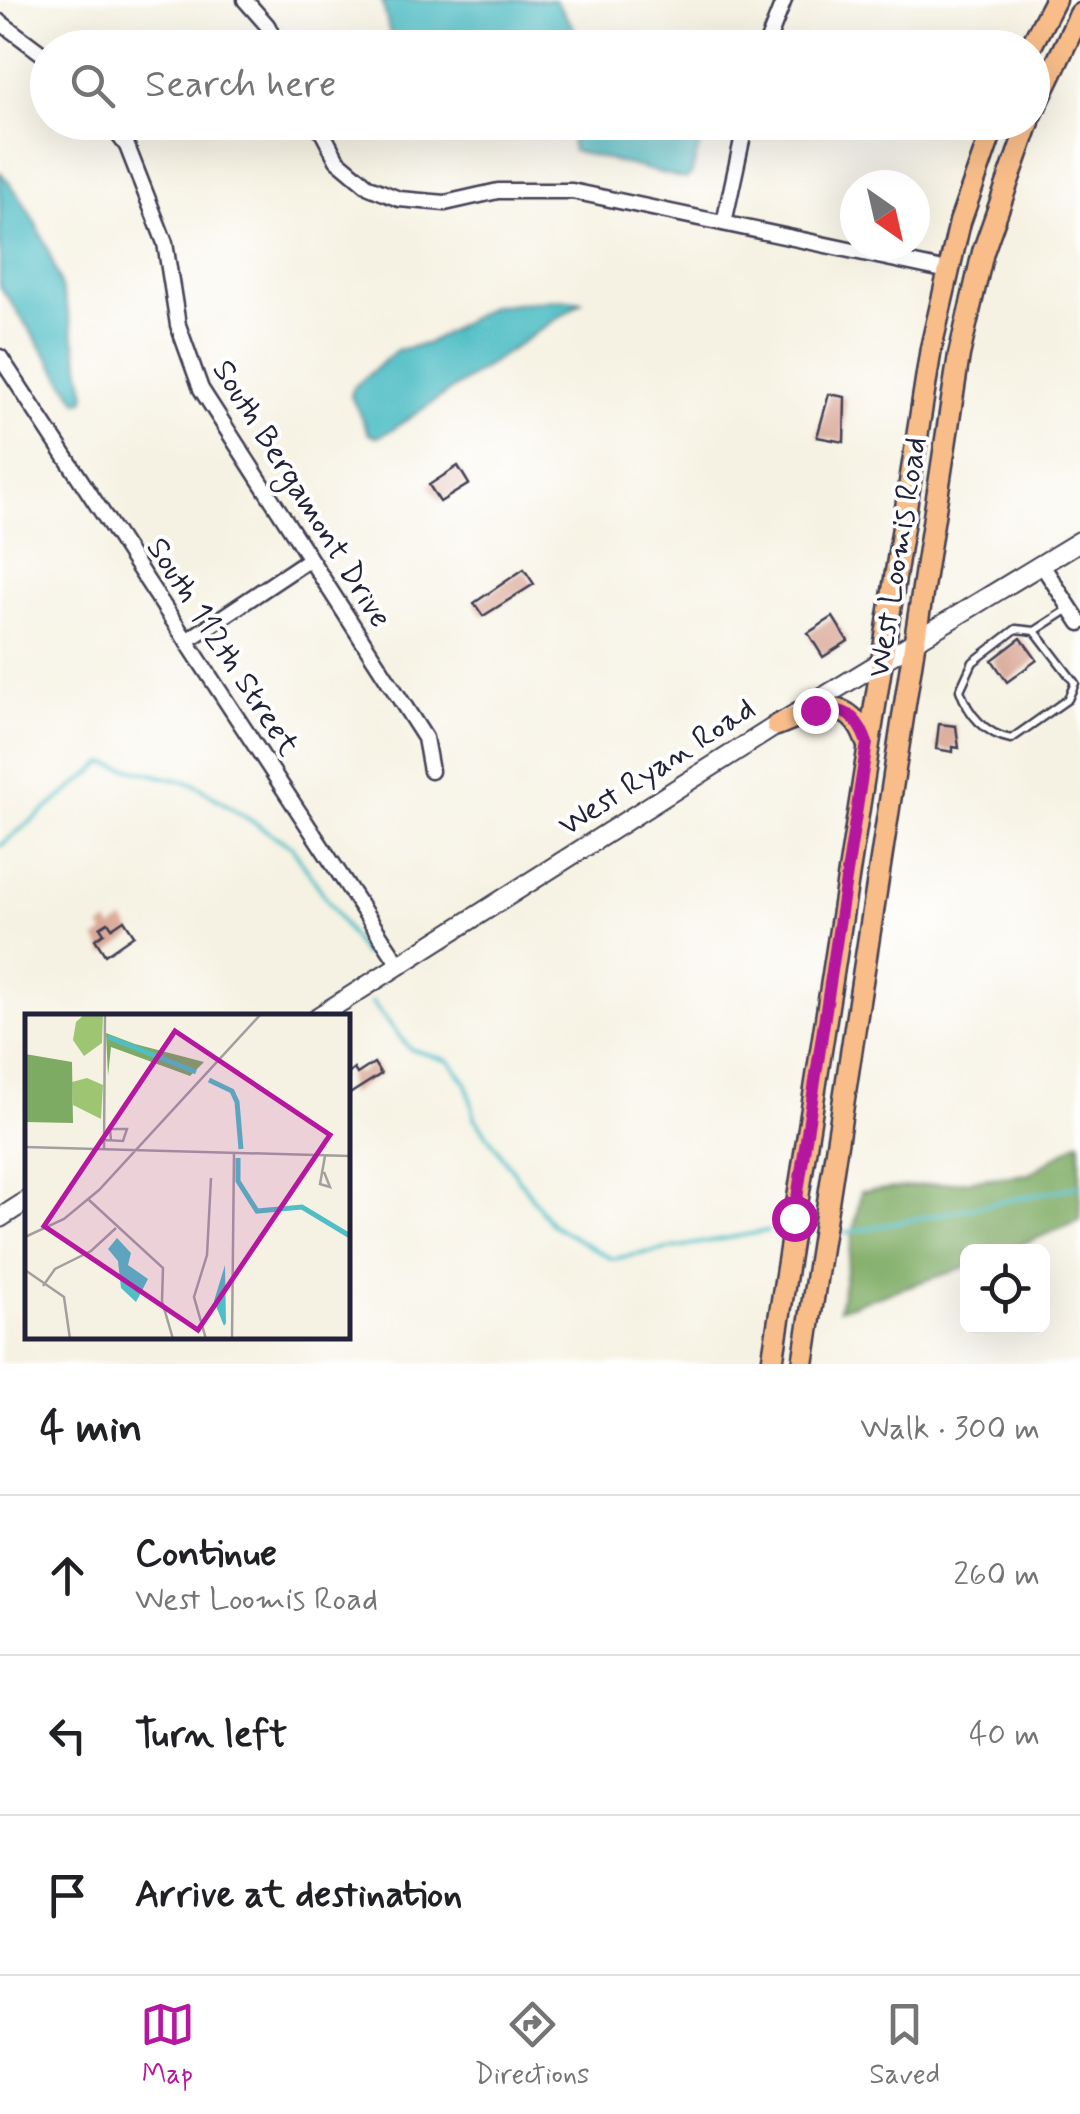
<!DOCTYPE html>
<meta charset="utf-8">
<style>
body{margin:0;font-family:Mynerve,sans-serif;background:#f2f2f2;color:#202124}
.controls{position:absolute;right:30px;bottom:30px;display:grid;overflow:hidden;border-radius:15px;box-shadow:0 10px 40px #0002}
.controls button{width:90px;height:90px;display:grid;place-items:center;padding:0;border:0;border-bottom:2px solid #e0e0e0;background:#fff;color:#202124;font:50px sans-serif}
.compass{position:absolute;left:840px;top:170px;width:90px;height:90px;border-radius:50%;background:#fff;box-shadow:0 10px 40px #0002;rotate:146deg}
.stop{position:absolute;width:30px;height:30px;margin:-22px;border:8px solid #b5179e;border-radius:50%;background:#fff}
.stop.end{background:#b5179e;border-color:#fff;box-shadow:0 2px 10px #0008}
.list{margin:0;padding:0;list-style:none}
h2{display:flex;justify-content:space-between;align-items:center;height:130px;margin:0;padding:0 40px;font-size:42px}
h2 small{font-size:32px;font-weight:400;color:#757577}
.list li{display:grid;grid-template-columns:65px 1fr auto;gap:30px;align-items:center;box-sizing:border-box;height:160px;padding:0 40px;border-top:2px solid #e0e0e0}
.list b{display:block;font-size:38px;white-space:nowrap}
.list p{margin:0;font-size:32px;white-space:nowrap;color:#757577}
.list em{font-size:32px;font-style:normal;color:#757577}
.icon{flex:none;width:55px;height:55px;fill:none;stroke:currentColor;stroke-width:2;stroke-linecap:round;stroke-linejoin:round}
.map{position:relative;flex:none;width:1080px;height:1364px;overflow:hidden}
.search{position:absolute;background:#fff;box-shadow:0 10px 40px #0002;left:30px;right:30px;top:30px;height:110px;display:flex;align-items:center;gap:25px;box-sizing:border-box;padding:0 35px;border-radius:55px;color:#757577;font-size:38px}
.sheet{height:610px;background:#fff}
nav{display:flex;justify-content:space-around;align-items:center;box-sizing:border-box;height:140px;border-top:2px solid #e0e0e0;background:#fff;font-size:28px;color:#757577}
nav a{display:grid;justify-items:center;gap:5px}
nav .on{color:#b5179e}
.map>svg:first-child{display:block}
.forest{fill:#7eab64;stroke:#506650;stroke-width:2.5}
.water{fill:#50bec5;stroke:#397080;stroke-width:2.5}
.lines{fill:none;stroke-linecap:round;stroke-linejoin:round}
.stream{stroke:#50bec5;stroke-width:4}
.building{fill:#d9a796}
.service-casing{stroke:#424154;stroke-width:11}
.minor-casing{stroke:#424154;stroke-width:19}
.tertiary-casing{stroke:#424154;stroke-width:22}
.primary-casing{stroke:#424154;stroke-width:25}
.service{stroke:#fff;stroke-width:6}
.minor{stroke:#fff;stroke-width:14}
.tertiary{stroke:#fff;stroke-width:18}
.primary{stroke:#f8bd89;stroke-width:20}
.route{stroke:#b5179e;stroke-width:12}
.labels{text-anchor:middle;stroke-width:8;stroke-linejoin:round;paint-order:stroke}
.street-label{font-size:32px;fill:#22223b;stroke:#fff}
.inset-river{fill:none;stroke:#50bec5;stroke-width:5}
.inset-road{fill:none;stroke:#a19fa0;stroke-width:2.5}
.view{fill:#b5179e;fill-opacity:0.15;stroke:#b5179e;stroke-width:5}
.inset-edge{fill:none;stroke:#22223b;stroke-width:5}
</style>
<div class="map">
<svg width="1080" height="1364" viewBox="0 0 1080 1364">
<rect width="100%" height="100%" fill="#fff"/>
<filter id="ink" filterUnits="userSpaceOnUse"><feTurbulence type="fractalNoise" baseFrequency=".01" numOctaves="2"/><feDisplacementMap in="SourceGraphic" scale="20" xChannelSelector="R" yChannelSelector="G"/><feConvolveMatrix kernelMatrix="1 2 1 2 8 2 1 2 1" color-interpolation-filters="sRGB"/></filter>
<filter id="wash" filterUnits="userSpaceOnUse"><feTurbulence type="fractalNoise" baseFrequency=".0048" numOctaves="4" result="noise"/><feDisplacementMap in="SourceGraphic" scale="40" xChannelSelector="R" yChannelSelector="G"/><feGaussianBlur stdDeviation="2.25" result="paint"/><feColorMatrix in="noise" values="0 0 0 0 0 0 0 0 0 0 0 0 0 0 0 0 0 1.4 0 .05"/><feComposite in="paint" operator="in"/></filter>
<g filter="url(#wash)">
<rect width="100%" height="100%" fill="#f6f2e3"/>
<path class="forest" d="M1080,1141V1221L1005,1251L968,1252L967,1267L839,1309L861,1192L1029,1174Z"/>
<g class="water">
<path d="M382,0H555L587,47H393Z"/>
<path d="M567,123V122L706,123L691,175L685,179L573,151Z"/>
<path d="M0,172C56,233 69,316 86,394L84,400L78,402L0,286Z"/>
<path d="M560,299L582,302L393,429L378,437L369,434L351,396L353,388L397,350L426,344L492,306Z"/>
</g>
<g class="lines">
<g class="stream">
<path d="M0,846L104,763L194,784L292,847L364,955"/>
<path d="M372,1002L410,1049L449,1061L467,1084L475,1118L551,1224L612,1259L767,1231"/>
<path d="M844,1233L1080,1186"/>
</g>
</g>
<g id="blocks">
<g class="building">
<path d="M829,394L845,397L844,442L817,437Z"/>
<path d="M458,466L469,484L440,502L429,485Z"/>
<path d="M524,569L534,584L483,616L474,603Z"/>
<path d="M833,617L848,641L823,657L808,633Z"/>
<path d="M1021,638L1037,660L1007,682L992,660Z"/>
<path d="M939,724L956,726L959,748L953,747V752L936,749Z"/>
<path d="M124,920L134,935L105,955L95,939L104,933L100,927L108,922L112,928Z"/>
<path d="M374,1063L381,1074L348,1095V1074L354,1069L357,1074Z"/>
</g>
</g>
</g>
<g filter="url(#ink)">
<use href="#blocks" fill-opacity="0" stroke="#424154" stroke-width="2.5"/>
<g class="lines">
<defs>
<path id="service" d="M1035,631L1075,683L1068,699L1011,739C985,734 968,714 960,690L973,662L1016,629L1035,631L1069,609"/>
<g id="minor">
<path d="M245,0L267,25L279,48"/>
<path d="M0,22L48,58"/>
<path d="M765,48L784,0"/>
<path d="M109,122L127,146L165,243L178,325L201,389L425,738L431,771"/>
<path d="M317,122L337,160L369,187L399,199L445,203L498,191H572L948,271"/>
<path d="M724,223L746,122"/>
<path d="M0,357L400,966"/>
<path d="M1042,565L1080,623"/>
<path d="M188,640L308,560"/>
</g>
<g id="tertiary">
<path d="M319,1016L777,725L1080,541"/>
<path d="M0,1218L28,1200"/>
</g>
<g id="primary">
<path d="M1030,48L1055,0"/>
<path d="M1032,114L1080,14"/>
<path d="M777,725C816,709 849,692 867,743"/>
<path d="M772,1364L931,348L960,222L995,122"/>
<path d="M803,1364L959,355L983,252L1029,122"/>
</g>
</defs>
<use href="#service" class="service-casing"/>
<use href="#minor" class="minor-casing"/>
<use href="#tertiary" class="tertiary-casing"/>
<use href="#primary" class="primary-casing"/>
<use href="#service" class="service"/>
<use href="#minor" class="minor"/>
<use href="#tertiary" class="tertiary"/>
<use href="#primary" class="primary"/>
</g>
</g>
<g class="lines" filter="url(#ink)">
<path class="route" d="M794,1218L867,743C857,715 845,707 815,710"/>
</g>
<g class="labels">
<g class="street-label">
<text transform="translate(303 493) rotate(58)" y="11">South Bergamont Drive</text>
<text transform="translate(896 557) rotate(-81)" y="11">West Loomis Road</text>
<text transform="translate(224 646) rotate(57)" y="11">South 112th Street</text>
<text transform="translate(656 766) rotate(-33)" y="11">West Ryan Road</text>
</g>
</g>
<g transform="translate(25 1014)">
<rect width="325" height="325" fill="#f6f2e3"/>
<path d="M60,0H78L77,29L59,42L48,26L51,8ZM62,64L78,71L76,105L48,91L47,68Z" fill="#9ec672"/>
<path d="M81,19L110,30L179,48L165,62L86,33L83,62ZM0,40L47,48L48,109L0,108Z" fill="#7eab64"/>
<path d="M92,224L106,239L103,251L123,265L111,288L96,274L93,247L83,235ZM200,251L201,309L199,312L189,287Z" fill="#50bec5"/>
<path class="inset-river" d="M83,23L171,58M184,66L207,77L212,88L216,135M213,144V167L232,197L277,193L325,222"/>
<path class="inset-road" d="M79,126L98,127L102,115H85L86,126M0,133L325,142M79,134L80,0M299,158L305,173L295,170L300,142M64,186L138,254L137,287L148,325M0,223L39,205L74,176L236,0M0,256L39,283L45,325M18,272L30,255L66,237L91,214M181,325L169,283L182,241L186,164M207,325L209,139"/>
<path class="view" d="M150,17L305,121L173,316L19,212Z"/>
<rect width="325" height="325" class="inset-edge"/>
</g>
</svg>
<div class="controls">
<button><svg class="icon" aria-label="locate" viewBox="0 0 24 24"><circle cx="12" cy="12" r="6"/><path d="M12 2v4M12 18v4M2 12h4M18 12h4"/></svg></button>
</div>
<svg class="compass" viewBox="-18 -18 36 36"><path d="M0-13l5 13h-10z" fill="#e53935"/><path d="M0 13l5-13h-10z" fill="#757577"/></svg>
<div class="stop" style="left:794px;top:1218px"></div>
<div class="stop end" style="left:815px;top:710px"></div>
<div class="search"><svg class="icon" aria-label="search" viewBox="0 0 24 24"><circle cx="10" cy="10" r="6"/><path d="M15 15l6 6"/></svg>Search here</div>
</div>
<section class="sheet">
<h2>4 min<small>Walk · 300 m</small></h2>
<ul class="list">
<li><svg class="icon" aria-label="ahead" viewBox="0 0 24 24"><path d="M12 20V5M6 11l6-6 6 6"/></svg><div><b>Continue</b><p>West Loomis Road</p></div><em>260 m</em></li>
<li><svg class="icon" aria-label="left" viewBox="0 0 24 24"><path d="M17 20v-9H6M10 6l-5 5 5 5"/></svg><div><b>Turn left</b></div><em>40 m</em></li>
<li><svg class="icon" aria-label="arrive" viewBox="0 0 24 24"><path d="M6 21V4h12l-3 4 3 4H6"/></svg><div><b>Arrive at destination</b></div></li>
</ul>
</section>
<nav>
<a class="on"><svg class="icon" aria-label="map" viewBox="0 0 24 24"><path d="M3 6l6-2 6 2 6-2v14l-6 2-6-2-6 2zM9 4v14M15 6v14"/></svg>Map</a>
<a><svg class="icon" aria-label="directions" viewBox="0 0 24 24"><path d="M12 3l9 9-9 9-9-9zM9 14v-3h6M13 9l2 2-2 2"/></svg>Directions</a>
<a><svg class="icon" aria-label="saved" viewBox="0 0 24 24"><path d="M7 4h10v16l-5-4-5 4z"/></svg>Saved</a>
</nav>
